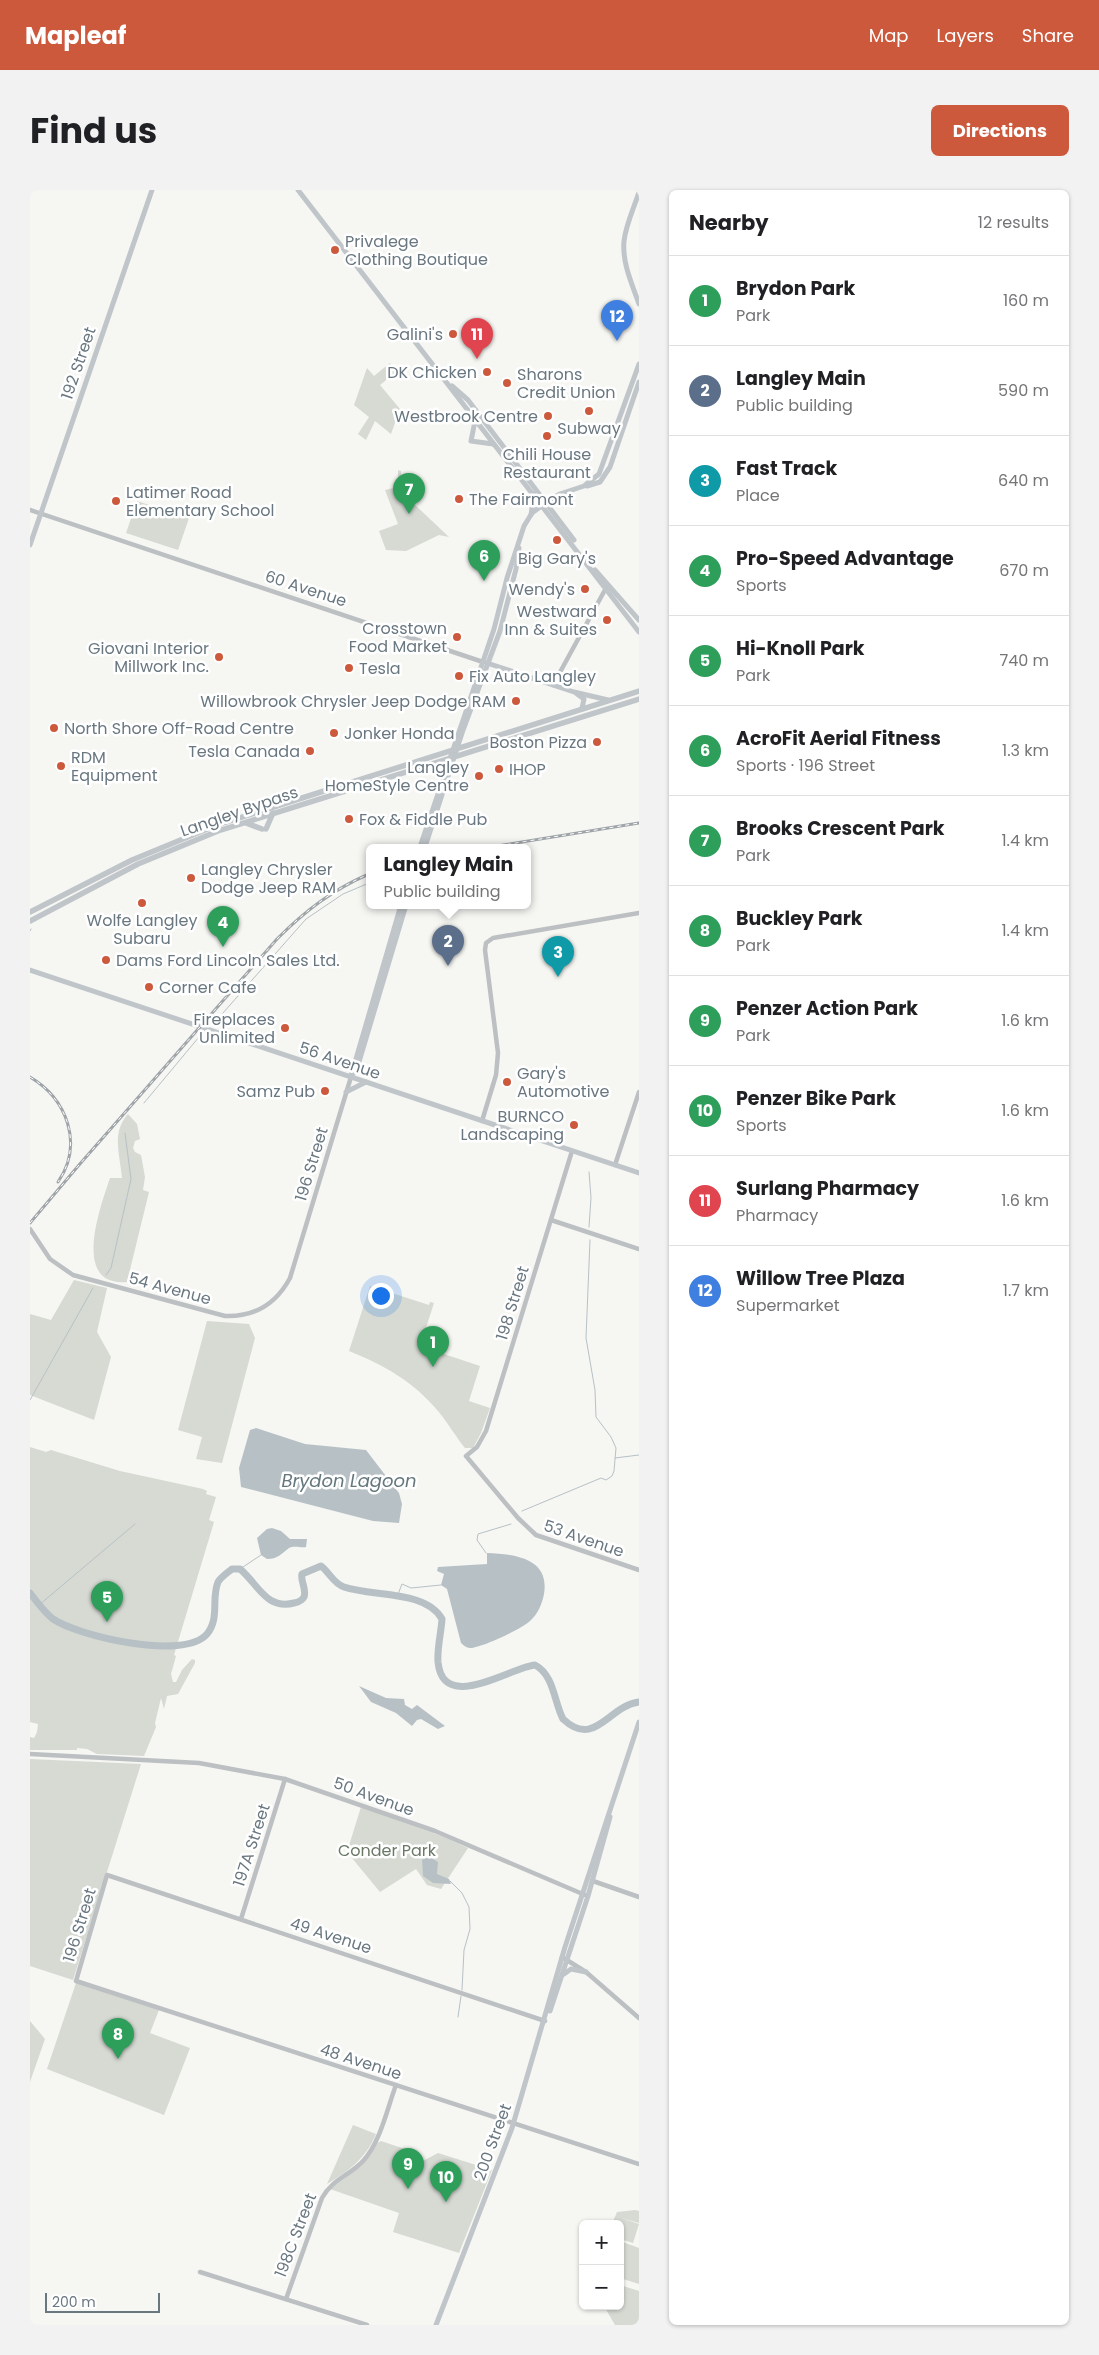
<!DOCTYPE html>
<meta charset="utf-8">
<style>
body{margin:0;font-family:Poppins,sans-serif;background:#f2f2f2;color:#202124}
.controls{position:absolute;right:15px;bottom:15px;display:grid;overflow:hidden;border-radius:8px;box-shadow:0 1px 4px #0004}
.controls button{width:45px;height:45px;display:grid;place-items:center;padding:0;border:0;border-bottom:1px solid #e0e0e0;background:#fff;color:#202124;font:25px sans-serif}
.scale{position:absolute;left:15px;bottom:12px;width:115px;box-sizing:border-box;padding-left:5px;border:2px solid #697780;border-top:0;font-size:14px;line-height:18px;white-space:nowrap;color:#697780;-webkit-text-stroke:4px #fff;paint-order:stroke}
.you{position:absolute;left:350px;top:1105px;width:18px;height:18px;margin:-12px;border:4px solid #fff;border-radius:50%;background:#1a73e8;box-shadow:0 0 0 8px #1a73e833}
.badge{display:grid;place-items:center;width:32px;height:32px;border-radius:50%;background:#cd593c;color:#fff;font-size:16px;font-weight:700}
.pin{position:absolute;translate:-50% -41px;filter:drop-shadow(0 1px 2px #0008)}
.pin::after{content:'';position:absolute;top:26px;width:18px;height:15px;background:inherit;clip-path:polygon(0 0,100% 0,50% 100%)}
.popup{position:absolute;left:336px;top:654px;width:165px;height:65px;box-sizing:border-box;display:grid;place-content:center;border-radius:8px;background:#fff;filter:drop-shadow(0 1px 4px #0005);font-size:16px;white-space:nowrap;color:#757577}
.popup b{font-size:19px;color:#202124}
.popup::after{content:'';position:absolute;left:50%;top:100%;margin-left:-10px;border:10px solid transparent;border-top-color:#fff}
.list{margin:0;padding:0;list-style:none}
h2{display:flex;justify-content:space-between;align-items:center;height:65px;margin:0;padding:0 20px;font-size:21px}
h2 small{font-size:16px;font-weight:400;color:#757577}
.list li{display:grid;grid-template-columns:32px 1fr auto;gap:15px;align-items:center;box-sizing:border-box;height:90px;padding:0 20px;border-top:1px solid #e0e0e0}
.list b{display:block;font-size:19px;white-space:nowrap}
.list p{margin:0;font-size:16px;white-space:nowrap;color:#757577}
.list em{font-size:16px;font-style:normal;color:#757577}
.map{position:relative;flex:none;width:609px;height:2135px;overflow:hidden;border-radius:8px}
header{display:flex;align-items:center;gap:30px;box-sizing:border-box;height:70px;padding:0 25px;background:#cd593c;color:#fff}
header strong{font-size:24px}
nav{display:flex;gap:28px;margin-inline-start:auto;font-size:18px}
.intro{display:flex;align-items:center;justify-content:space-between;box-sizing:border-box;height:120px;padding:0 30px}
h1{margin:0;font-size:35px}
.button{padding:12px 22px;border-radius:8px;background:#cd593c;color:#fff;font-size:18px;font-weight:700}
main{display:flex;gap:30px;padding:0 30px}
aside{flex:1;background:#fff;border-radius:8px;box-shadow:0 1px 4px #0004}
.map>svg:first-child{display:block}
.green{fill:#d6dad3}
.water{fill:#b7c1c5}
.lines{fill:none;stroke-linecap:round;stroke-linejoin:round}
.stream{stroke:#b7c1c5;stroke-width:1}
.river{stroke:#b7c1c5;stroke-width:7}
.tertiary{stroke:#bcc0c2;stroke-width:4.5}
.secondary{stroke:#bfc5c9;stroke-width:5}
.primary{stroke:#bfc5c9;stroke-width:5}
.trunk{stroke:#bfc5c9;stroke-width:5.5}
.rail-casing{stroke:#9ea4a8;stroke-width:3}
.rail{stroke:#fff;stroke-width:1;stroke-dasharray:4;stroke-linecap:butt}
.poi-dot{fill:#cd593c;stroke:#fff;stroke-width:2}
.labels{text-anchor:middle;stroke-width:5;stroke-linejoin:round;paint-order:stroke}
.poi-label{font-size:16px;fill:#697780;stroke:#fff;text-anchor:start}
.street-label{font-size:16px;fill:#697780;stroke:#fff}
.park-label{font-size:16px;fill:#6b7867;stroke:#fff}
.water-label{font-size:18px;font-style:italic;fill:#64777d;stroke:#fff}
</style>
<header>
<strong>Mapleaf</strong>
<nav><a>Map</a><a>Layers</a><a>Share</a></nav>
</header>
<div class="intro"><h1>Find us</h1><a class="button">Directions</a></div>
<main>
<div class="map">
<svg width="609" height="2135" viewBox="0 0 609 2135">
<rect width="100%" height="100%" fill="#f6f6f3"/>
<g class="green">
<path d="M360,173L366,182L350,195L370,219L361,244L345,231L336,250L328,244L339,227L324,215L337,178L344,186Z"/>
<path d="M368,280L371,281L372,299L386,304L384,314L419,347L409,345L376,361L356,360L349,341L368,334L355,300L368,297Z"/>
<path d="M107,311L159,328L148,360L96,343Z"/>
<path d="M98,924L107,934L110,949L105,951L103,958L105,962L111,965L115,987L113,1000L119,1002L97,1092C41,1097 70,1018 80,988H92C90,965 81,943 98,924Z"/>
<path d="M44,1090L77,1098L67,1142L81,1167L64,1230L0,1205V1124L21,1130Z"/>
<path d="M340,1096L399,1115L400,1112L404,1113L390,1156L450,1176L439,1211L460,1218L451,1243L443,1258H435C426,1247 418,1233 408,1221C384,1192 354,1175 319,1161Z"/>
<path d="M177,1131L219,1134L225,1148L192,1273L166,1269L172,1247L148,1240Z"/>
<path d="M0,1257L16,1262L21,1260L90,1281L173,1299L177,1301L176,1304L186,1307L179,1330L184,1332L144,1465L146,1466L141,1484L143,1492H146L152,1480L162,1469L165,1470V1473L148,1504L137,1506L134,1519L131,1508L125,1533L126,1537L114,1566L67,1564L57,1559L47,1558V1560H0V1547L4,1548L7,1542L8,1534L0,1532Z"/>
<path d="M0,1569L111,1574L43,1790L0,1776Z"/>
<path d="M331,1617L414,1647L438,1658L411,1699L397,1695L386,1679L350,1702L317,1662Z"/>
<path d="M46,1793L129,1820L120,1843L160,1858L134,1925L17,1879Z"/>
<path d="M0,1831L15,1849L0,1892Z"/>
<path d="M323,1935L346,1944C336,1968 319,1981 297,1994Z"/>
<path d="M351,1951L381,1961L384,1970L389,1973L408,1963L462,1980L429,2063L363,2042L369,2023L300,1999L332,1975L347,1953Z"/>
<path d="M605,2020L609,2021V2033L591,2028L609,2034L603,2053L590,2049L591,2030L589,2034H582L587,2022Z"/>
<path d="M590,2051L609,2058V2094L590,2088Z"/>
<path d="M590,2095L609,2101V2135H585L574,2116H590Z"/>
</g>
<g class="water">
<path d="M226,1238L275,1254L336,1260L369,1303L372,1314L369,1333L343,1331L211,1297L209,1278L220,1240Z"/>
<path d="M242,1338L251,1341L260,1349H277L276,1357C271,1358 264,1355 259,1358C251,1364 248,1369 237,1369L231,1365L227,1348L237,1339Z"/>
<path d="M457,1363C485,1364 520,1368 514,1404C512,1414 508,1424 500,1431C492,1439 452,1457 441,1458C437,1458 434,1456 431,1453L417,1399L411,1395L414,1384L407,1381L408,1377L457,1374Z"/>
<path d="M329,1496L356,1508L374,1509L375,1515L382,1519L387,1515L415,1536L408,1539L391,1529L387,1530L382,1536L366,1523L341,1512Z"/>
<path d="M398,1666L408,1672L407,1684L419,1689L421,1694L403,1693L393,1686L392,1670Z"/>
</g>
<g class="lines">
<g class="stream">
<path d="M0,741L1,739"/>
<path d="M185,832L276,729L313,704L339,693"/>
<path d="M114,913L174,841"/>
<path d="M559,1037L561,1008L559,982"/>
<path d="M76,1085L81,1078L101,989L95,943"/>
<path d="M0,1210L63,1098"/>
<path d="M585,1268L609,1265"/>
<path d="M492,1321L571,1288L576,1290L582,1286L584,1281L586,1258L581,1247L566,1227L565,1200L556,1148L560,1050"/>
<path d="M456,1363L447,1350L448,1344L481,1334"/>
<path d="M210,1379L231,1365"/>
<path d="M367,1407L372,1394L381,1398L411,1395"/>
<path d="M9,1415L105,1334"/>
<path d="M420,1691L432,1703L439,1717L440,1739L434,1760L432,1800"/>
<path d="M428,1827L431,1806"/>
</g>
<path class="river" d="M0,1403C7,1412 14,1422 23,1429C48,1446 154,1471 177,1444C190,1428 181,1409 188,1392C191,1387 197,1383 202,1379H210C228,1394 236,1420 264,1413C269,1412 272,1411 274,1407C277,1399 270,1391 272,1384L291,1376C299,1382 304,1394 314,1397C343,1407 396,1400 412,1429C411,1444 407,1458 408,1472C413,1524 481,1477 505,1475C524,1485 524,1512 533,1529C565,1559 578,1516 609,1512"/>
<g class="tertiary">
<path d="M0,320L453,472"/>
<path d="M523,495L576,398"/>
<path d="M452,931L466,885L468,863L455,760L456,753L463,748L609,723"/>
<path d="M542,961L456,1241L447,1257L436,1266L488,1328L506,1345L609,1380"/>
<path d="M585,975L609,902"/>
<path d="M521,1030L609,1059"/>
<path d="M0,1039L20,1069L43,1085L195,1126C224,1127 246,1114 260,1088L321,887"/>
<path d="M0,1564L169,1573L255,1589L405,1641L555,1705"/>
<path d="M563,1691L609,1707"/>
<path d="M211,1729L255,1589"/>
<path d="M532,1767L556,1782L609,1828"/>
<path d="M515,1831L77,1685L46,1791L609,1974"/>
<path d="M170,2082L337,2135"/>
<path d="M256,2109L292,2008C302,1989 321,1985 334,1970C351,1950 357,1919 366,1895"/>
</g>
<g class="secondary">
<path d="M609,2C604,18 596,34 594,51C592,73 602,94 609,114"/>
<path d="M557,296L570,292L580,277L609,192"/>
<path d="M0,355L122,0"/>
<path d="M457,473L544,502L578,510"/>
<path d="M547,504L554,509L552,518"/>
<path d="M390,657L464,439L477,388L494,336L502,323L518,311L530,304L554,296L569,284L609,174"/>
<path d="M395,657L433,540L470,441L486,379L489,358"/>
<path d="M0,780L609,983"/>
<path d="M321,886L371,715"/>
<path d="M321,887L328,875L376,715"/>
<path d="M316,902L336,892"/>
<path d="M534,1784L541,1779L556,1782"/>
<path d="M520,1821L558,1706L580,1627"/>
<path d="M406,2135L482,1938L535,1757L609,1532"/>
</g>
<g class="primary">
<path d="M268,0L609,442"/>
<path d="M422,196L438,210L544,350"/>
<path d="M445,231L441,251L463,254"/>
<path d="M501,325L504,304"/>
<path d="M565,380L609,430"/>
</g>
<g class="trunk">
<path d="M216,633L232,639"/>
<path d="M236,639L243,623"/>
<path d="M0,722L102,670L187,635L609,501"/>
<path d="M0,731L108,674L188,641L609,509"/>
</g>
<defs>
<g id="rail">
<path d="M461,657L609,633"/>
<path d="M0,887C37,909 54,954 28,992"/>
<path d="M0,1033L49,975L247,749C275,721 302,700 339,684"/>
</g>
</defs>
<use href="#rail" class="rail-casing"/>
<use href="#rail" class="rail"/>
</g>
<g class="poi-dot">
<circle cx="305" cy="60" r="5"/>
<circle cx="423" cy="144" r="5"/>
<circle cx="457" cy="182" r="5"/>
<circle cx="477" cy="193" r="5"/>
<circle cx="559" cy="221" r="5"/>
<circle cx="518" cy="226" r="5"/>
<circle cx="517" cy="246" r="5"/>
<circle cx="429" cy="309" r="5"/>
<circle cx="86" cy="311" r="5"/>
<circle cx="527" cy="350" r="5"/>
<circle cx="555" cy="399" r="5"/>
<circle cx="577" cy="430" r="5"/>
<circle cx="427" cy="447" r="5"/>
<circle cx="189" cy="467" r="5"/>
<circle cx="319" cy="478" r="5"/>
<circle cx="429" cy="486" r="5"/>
<circle cx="486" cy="511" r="5"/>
<circle cx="24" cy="538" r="5"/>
<circle cx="304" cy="543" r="5"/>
<circle cx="567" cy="552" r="5"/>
<circle cx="280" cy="561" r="5"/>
<circle cx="31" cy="576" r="5"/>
<circle cx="469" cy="579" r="5"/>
<circle cx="449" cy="586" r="5"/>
<circle cx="319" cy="629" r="5"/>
<circle cx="161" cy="688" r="5"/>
<circle cx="112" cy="713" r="5"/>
<circle cx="76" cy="770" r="5"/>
<circle cx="119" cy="797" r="5"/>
<circle cx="255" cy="838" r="5"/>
<circle cx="477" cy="892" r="5"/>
<circle cx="295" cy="901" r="5"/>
<circle cx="544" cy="935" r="5"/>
</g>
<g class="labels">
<g class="poi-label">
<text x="315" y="57">Privalege<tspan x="315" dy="18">Clothing Boutique</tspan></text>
<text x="413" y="150" text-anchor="end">Galini's</text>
<text x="447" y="188" text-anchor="end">DK Chicken</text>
<text x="487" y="190">Sharons<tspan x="487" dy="18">Credit Union</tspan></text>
<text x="508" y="232" text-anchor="end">Westbrook Centre</text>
<text x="559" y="244" text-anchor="middle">Subway</text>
<text x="517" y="270" text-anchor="middle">Chili House<tspan x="517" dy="18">Restaurant</tspan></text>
<text x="96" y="308">Latimer Road<tspan x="96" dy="18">Elementary School</tspan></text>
<text x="439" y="315">The Fairmont</text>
<text x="527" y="374" text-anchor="middle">Big Gary's</text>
<text x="545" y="405" text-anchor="end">Wendy's</text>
<text x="567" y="427" text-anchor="end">Westward<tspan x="567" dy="18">Inn &amp; Suites</tspan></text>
<text x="417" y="444" text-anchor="end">Crosstown<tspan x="417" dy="18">Food Market</tspan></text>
<text x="179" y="464" text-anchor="end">Giovani Interior<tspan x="179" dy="18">Millwork Inc.</tspan></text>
<text x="329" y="484">Tesla</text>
<text x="439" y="492">Fix Auto Langley</text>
<text x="476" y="517" text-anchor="end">Willowbrook Chrysler Jeep Dodge RAM</text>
<text x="34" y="544">North Shore Off-Road Centre</text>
<text x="314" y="549">Jonker Honda</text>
<text x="557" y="558" text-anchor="end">Boston Pizza</text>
<text x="270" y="567" text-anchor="end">Tesla Canada</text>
<text x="41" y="573">RDM<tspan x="41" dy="18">Equipment</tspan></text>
<text x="439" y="583" text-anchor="end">Langley<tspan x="439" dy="18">HomeStyle Centre</tspan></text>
<text x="479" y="585">IHOP</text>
<text x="329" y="635">Fox &amp; Fiddle Pub</text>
<text x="171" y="685">Langley Chrysler<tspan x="171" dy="18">Dodge Jeep RAM</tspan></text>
<text x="112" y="736" text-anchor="middle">Wolfe Langley<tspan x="112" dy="18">Subaru</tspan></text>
<text x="86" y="776">Dams Ford Lincoln Sales Ltd.</text>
<text x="129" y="803">Corner Cafe</text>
<text x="245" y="835" text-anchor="end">Fireplaces<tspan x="245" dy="18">Unlimited</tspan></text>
<text x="487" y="889">Gary's<tspan x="487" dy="18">Automotive</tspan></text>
<text x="285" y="907" text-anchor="end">Samz Pub</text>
<text x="534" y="932" text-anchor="end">BURNCO<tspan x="534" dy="18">Landscaping</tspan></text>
</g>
<g class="street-label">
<text transform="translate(48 173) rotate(-71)" y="6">192 Street</text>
<text transform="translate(276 398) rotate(18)" y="6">60 Avenue</text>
<text transform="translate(209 621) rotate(-19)" y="6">Langley Bypass</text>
<text transform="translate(310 870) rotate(19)" y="6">56 Avenue</text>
<text transform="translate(281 974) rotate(-73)" y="6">196 Street</text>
<text transform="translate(140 1098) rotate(15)" y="6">54 Avenue</text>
<text transform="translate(482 1113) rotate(-73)" y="6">198 Street</text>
<text transform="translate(554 1348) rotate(19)" y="6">53 Avenue</text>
<text transform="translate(344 1606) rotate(20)" y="6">50 Avenue</text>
<text transform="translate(221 1655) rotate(-72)" y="6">197A Street</text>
<text transform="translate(49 1735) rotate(-73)" y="6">196 Street</text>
<text transform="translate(301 1745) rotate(18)" y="6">49 Avenue</text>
<text transform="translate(331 1871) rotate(18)" y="6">48 Avenue</text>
<text transform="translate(462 1952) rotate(-70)" y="6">200 Street</text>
<text transform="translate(265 2045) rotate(-69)" y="6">198C Street</text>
</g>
<g class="park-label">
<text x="357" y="1666">Conder Park</text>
</g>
<g class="water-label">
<text x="319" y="1297">Brydon Lagoon</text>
</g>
</g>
</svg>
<div class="controls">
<button>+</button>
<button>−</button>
</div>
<div class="scale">200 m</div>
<div class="you"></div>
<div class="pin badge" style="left:403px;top:1177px;background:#2e9e5b">1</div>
<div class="pin badge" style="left:418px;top:776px;background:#5c6f8a">2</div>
<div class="popup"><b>Langley Main</b>Public building</div>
<div class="pin badge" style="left:528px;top:787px;background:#0f9aa8">3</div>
<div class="pin badge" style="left:193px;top:757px;background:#2e9e5b">4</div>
<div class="pin badge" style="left:77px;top:1432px;background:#2e9e5b">5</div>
<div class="pin badge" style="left:454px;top:391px;background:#2e9e5b">6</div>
<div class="pin badge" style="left:379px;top:324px;background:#2e9e5b">7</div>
<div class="pin badge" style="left:88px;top:1869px;background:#2e9e5b">8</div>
<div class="pin badge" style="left:378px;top:1999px;background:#2e9e5b">9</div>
<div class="pin badge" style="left:416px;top:2012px;background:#2e9e5b">10</div>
<div class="pin badge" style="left:447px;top:169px;background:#e0444e">11</div>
<div class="pin badge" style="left:587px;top:151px;background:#3f7fe0">12</div>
</div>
<aside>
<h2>Nearby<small>12 results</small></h2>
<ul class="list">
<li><span class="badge" style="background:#2e9e5b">1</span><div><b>Brydon Park</b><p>Park</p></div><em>160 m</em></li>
<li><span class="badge" style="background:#5c6f8a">2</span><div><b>Langley Main</b><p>Public building</p></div><em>590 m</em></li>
<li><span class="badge" style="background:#0f9aa8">3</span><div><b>Fast Track</b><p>Place</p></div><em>640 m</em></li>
<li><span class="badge" style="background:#2e9e5b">4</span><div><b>Pro-Speed Advantage</b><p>Sports</p></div><em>670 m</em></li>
<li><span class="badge" style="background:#2e9e5b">5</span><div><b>Hi-Knoll Park</b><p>Park</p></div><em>740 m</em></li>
<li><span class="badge" style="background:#2e9e5b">6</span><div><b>AcroFit Aerial Fitness</b><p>Sports · 196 Street</p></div><em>1.3 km</em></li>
<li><span class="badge" style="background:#2e9e5b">7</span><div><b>Brooks Crescent Park</b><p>Park</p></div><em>1.4 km</em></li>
<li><span class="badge" style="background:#2e9e5b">8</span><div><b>Buckley Park</b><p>Park</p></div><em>1.4 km</em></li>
<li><span class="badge" style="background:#2e9e5b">9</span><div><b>Penzer Action Park</b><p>Park</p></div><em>1.6 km</em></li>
<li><span class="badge" style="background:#2e9e5b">10</span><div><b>Penzer Bike Park</b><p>Sports</p></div><em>1.6 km</em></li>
<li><span class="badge" style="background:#e0444e">11</span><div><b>Surlang Pharmacy</b><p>Pharmacy</p></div><em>1.6 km</em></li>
<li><span class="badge" style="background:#3f7fe0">12</span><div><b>Willow Tree Plaza</b><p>Supermarket</p></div><em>1.7 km</em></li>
</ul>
</aside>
</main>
